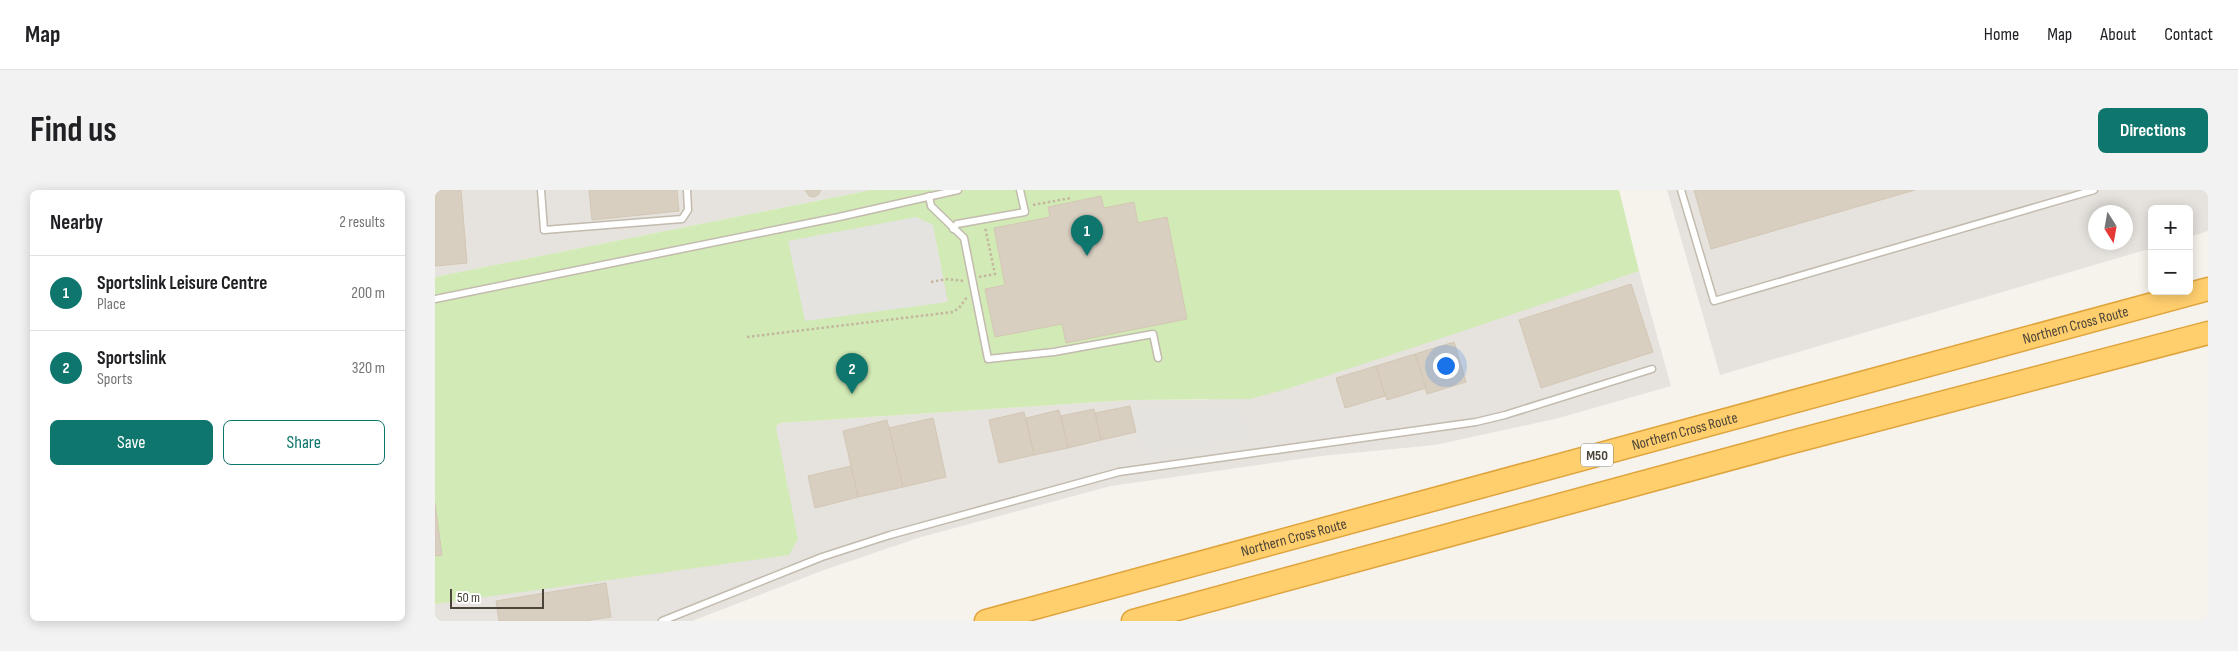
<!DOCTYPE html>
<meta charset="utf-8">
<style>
body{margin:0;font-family:"Sofia Sans Condensed",sans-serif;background:#f2f2f2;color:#202124}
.controls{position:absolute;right:15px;top:15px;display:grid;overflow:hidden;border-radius:8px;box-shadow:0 2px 12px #0003}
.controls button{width:45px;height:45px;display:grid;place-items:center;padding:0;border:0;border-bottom:1px solid #e0e0e0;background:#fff;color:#202124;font:25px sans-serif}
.compass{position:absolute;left:1653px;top:15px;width:45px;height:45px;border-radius:50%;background:#fff;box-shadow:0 2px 12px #0003;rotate:169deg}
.scale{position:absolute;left:15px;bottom:12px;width:94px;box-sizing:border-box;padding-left:5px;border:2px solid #4b4439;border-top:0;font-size:14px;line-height:18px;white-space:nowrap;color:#4b4439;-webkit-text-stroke:4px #fff;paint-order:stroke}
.you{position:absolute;left:1010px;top:175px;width:18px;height:18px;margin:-12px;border:4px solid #fff;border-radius:50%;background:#1a73e8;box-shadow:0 0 0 8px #1a73e833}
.badge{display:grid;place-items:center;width:32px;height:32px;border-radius:50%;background:#0f766e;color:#fff;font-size:16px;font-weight:700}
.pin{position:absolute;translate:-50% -41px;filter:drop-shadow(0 1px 2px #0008)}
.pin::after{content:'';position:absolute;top:26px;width:18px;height:15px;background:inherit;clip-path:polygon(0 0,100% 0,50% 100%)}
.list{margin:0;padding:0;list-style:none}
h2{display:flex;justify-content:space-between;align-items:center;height:65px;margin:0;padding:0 20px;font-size:21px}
h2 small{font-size:16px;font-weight:400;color:#757577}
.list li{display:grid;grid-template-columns:32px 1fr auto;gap:15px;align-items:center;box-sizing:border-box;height:75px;padding:0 20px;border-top:1px solid #e0e0e0}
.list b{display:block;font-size:19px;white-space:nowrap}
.list p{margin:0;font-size:16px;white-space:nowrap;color:#757577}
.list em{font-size:16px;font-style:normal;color:#757577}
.actions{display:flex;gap:10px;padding:15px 20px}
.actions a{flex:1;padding:11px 0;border:1px solid #0f766e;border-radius:8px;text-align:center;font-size:18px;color:#0f766e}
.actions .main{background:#0f766e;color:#fff}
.map{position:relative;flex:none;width:1773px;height:431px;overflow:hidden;border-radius:8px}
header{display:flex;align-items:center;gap:30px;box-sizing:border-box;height:70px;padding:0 25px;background:#fff;border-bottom:1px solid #e0e0e0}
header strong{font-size:24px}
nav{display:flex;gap:28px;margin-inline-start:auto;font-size:18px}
.intro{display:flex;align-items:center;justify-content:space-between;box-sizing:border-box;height:120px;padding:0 30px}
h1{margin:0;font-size:35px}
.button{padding:12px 22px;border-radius:8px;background:#0f766e;color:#fff;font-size:18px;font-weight:700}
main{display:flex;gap:30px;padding:0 30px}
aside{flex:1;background:#fff;border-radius:8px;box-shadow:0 2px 12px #0003}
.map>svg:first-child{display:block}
.industrial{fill:#e6e2dd;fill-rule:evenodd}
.green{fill:#d2eab5}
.parking{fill:#e5e3e0}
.building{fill:#d8cfc1;stroke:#d3c7b4}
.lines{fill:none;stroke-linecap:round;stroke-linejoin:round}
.service-casing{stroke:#c2bbae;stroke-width:9}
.motorway-casing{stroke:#e0a43c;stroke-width:25}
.path{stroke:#c4b79f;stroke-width:2.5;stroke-dasharray:2.5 2.5;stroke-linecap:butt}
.service{stroke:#fff;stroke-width:6}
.motorway{stroke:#ffcf6e;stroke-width:22}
.labels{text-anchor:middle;stroke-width:4.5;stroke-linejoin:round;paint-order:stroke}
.shield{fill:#fff;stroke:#817c74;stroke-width:1}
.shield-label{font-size:14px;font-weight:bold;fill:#4b4439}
.street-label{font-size:15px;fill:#4b4439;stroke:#fff}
</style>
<header>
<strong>Map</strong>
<nav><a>Home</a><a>Map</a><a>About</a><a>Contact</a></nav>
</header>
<div class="intro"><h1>Find us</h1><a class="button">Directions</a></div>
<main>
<aside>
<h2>Nearby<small>2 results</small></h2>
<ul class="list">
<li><span class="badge">1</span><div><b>Sportslink Leisure Centre</b><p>Place</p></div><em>200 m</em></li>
<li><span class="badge">2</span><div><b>Sportslink</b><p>Sports</p></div><em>320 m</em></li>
</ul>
<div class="actions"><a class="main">Save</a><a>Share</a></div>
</aside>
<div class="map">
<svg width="1773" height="431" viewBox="0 0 1773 431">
<rect width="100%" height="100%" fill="#f6f3ec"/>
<g class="industrial">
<path d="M0,0H436L0,87Z"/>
<path d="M1232,0H1773V41L1754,47V19H1717V58L1285,185ZM1660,22H1690V52H1660Z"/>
<path d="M1204,81L1236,196L1120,229L1000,255L886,266L676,296L486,347L389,380L257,431H0V414L85,401L341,237L344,233L694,210H770L852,199Z"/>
</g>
<path class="green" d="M436,0H1184L1204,81L1025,142L852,199L815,209L694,210L344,233L341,237L363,349L354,365L0,414V87Z"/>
<g class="parking">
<path d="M481,27L498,35L513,112L370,131L353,51Z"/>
<path d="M803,217L813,246L715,263L698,243L696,220Z"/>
</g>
<g class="building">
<path d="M0,0H26L32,73L0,76Z"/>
<path d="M154,0H242L244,21L157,30Z"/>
<path d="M370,0H386L383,5L379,7L374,6Z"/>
<path d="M1259,0H1480L1276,59Z"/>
<path d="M666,6L669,18L699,12L703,33L732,27L752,129L631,153L627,134L560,147L550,99L570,95L559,38L615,27L613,17Z"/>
<path d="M1196,94L1218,162L1106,198L1084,130Z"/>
<path d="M1019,152L1031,192L992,204L980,164Z"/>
<path d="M980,164L991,198L952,210L941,176Z"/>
<path d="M941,176L950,206L910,218L901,188Z"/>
<path d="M695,216L701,242L666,250L660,223Z"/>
<path d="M659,219L666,250L633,258L626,226Z"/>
<path d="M624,220L633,258L599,265L591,228Z"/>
<path d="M589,222L599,265L564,273L554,230Z"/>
<path d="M498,228L511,287L468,297L454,238Z"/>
<path d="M452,230L468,297L423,307L408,241Z"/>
<path d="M416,276L423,307L380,318L373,286Z"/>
<path d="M0,313L7,365L0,366Z"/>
<path d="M171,393L176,427L149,431H64L61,411Z"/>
</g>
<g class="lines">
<defs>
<g id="service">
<path d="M106,0L109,40L247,29L253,20L252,0"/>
<path d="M1246,0L1279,111L1659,0"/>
<path d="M494,6L496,16L529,48L553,169L619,162L718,144L723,168"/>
<path d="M518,39L522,34L590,22L585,0"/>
<path d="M0,109L404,27L523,0"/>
<path d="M227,431L387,367L455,345L684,282L1041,232L1070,225L1217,179"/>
</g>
<g id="motorway">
<path id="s1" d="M551,431L1773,99"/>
<path d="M698,431L1342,256L1773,143"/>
</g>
</defs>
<use href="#service" class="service-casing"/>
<use href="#motorway" class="motorway-casing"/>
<g class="path">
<path d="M598,15L636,8"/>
<path d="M544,87L560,84L550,37"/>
<path d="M496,92L512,89L529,91"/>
<path d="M312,147L518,122L524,118L532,107"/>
</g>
<use href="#service" class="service"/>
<use href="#motorway" class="motorway"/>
</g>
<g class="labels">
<rect class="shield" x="1146" y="253.5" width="32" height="23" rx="4"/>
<g class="shield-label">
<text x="1162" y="270">M50</text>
</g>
<g class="street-label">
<text dy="5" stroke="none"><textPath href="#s1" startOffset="1129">Northern Cross Route</textPath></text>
<text dy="5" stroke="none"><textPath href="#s1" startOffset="724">Northern Cross Route</textPath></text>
<text dy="5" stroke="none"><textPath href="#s1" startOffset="319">Northern Cross Route</textPath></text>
</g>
</g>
</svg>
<div class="controls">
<button>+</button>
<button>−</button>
</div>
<svg class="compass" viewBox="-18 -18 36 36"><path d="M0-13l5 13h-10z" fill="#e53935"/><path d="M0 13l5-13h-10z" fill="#757577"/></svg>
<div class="scale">50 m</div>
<div class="you"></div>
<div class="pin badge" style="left:652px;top:66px">1</div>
<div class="pin badge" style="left:417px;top:204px">2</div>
</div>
</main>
